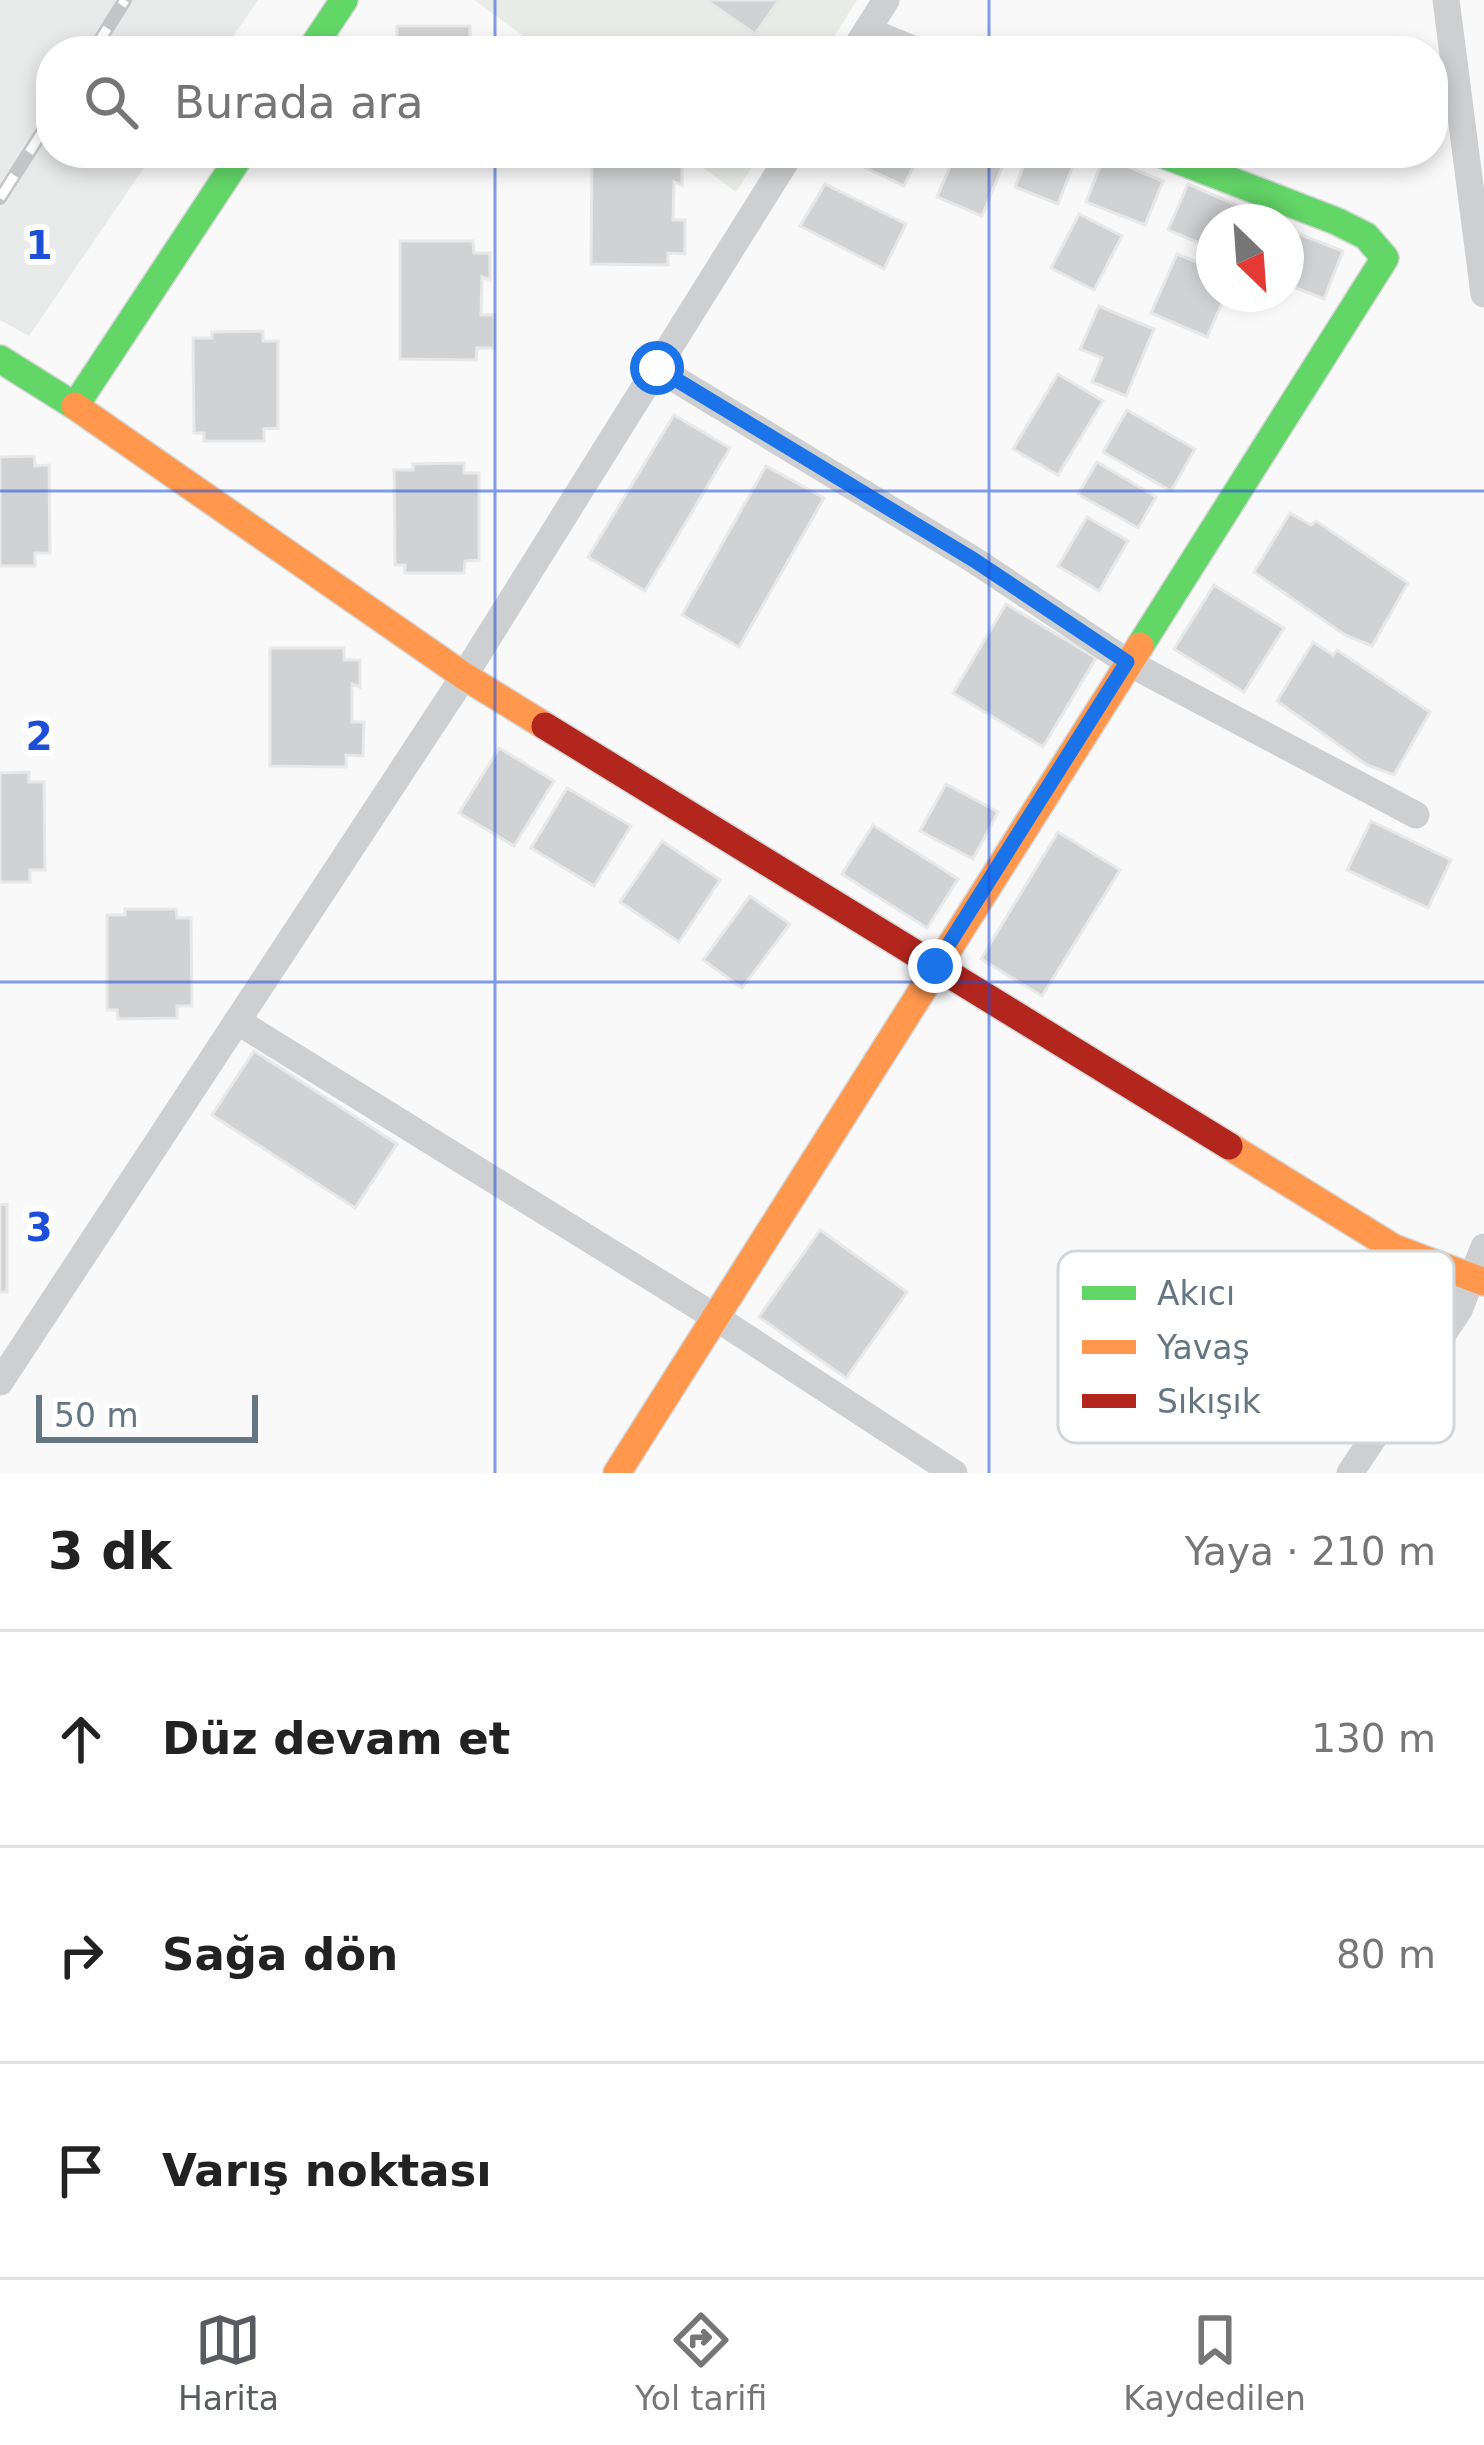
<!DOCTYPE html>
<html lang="tr">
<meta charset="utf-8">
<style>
body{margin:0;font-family:"DejaVu Sans",sans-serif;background:#f6f6f6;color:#222}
.compass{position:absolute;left:1196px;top:204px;width:108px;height:108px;border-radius:50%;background:#fff;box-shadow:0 6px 18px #0003;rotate:155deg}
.scale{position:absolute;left:36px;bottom:30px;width:222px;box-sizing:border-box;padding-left:12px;border:6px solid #657683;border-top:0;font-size:33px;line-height:42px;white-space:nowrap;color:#657683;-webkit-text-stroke:9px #fff;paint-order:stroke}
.stop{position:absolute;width:36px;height:36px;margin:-27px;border:9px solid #1a73e8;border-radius:50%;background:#fff}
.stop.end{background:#1a73e8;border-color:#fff;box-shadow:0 3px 12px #0008}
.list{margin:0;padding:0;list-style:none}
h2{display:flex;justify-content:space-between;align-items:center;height:156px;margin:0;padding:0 48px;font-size:51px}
h2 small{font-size:39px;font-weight:400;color:#767676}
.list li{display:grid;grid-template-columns:78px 1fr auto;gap:36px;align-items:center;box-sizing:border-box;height:216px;padding:0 48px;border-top:3px solid #e0e0e0}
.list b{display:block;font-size:45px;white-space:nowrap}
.list em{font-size:39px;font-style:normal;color:#767676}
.icon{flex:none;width:66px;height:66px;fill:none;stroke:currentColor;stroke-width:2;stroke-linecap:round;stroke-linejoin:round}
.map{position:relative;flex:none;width:1484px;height:1473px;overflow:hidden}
.search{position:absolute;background:#fff;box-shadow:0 6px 18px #0003;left:36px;right:36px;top:36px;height:132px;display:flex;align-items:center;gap:30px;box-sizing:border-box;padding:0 42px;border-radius:48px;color:#767676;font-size:45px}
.sheet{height:804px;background:#fff}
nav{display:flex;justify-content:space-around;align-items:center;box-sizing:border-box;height:168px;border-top:3px solid #e0e0e0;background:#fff;font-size:33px;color:#767676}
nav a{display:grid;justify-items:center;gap:6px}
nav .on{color:#585c60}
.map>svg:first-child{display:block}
.built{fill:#e8e9e9}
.green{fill:#e8ebe6}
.building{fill:#d0d2d3;stroke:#e8e8e8;stroke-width:3}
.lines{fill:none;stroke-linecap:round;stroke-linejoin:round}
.fast-casing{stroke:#d5d6d7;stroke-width:30}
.slow-casing{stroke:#d5d6d7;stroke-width:30}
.jam-casing{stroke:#d5d6d7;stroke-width:30}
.street{stroke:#cecfd0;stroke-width:27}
.fast{stroke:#63d668;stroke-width:27}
.slow{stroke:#ff974d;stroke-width:27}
.jam{stroke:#b3261e;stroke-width:27}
.rail-casing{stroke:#c3c5c6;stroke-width:14}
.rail{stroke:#fff;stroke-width:9;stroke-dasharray:27;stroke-linecap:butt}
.route{stroke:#1a73e8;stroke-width:15}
.grid{fill:none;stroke:#1d4ed8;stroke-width:3;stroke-opacity:0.55}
.key{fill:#fff;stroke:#d1d6da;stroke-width:3}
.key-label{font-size:33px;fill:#657683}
.grid-label{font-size:39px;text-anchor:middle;font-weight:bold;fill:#1d4ed8;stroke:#fff;stroke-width:12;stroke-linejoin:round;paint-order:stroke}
</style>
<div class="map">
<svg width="1484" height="1473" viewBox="0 0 1484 1473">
<rect width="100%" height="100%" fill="#f9f9f9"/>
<path class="built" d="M0,0H258L223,51H51V153H154L29,336L0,320Z"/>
<g class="green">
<path d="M474,0H857L825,51H544Z"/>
<path d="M683,153H761L736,192Z"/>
</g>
<g class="building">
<path d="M706,0H779L755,34Z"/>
<path d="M397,26H470V39H487V51H397Z"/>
<path d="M592,153H665V158H682V185L674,182L673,220H685V254L668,253V265L591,264Z"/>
<path d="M850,153H920L904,186L847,159Z"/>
<path d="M956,153H1008L982,216L937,197Z"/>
<path d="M1029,153H1078L1058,204L1015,187Z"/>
<path d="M1104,157L1163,181L1145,225L1086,202Z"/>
<path d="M825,184L906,224L884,269L800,226Z"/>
<path d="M1188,184L1241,207L1234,222H1214V249L1168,230Z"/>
<path d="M1079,214L1122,236L1094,290L1051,268Z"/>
<path d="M1286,229L1343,251L1324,299L1286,284Z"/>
<path d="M400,241H473L474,253H490V280L482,277L481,315H494V348H477L476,360L400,359Z"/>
<path d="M1177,254L1214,269V294H1226L1207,337L1151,313Z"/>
<path d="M1099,306L1154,329L1126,396L1092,382L1102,358L1080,349Z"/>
<path d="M263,331V341H278V428L264,429V441H204V433H194L193,338H212V332Z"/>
<path d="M1058,374L1103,401L1058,475L1013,449Z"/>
<path d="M1127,410L1195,449L1171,491L1103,452Z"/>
<path d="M674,415L730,448L645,591L588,557Z"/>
<path d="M34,456L35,466L49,465L50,553H35V566H0V457Z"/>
<path d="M1097,462L1156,497L1138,528L1078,494Z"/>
<path d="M464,463V473H479V560L465,561L464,573H405V565H395L394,470H413V464Z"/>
<path d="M766,466L824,498L739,647L682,615Z"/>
<path d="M1290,513L1311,525L1316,521L1408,583L1372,646L1345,635L1254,572Z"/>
<path d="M1087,517L1128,541L1099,591L1058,566Z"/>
<path d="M1214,585L1284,628L1244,692L1174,649Z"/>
<path d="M1006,604L1096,658L1043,747L953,693Z"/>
<path d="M1313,642L1333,655L1337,650L1430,712L1394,775L1367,765L1277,701Z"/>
<path d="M270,648H344V660H360V687L352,684V722H364L363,756L346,755V767L270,766Z"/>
<path d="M499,748L554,781L514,846L459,813Z"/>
<path d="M29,772V782H44L45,870H30V882H0V773Z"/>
<path d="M946,784L998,812L973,859L920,831Z"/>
<path d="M567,788L631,826L594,886L531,848Z"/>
<path d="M1371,821L1451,860L1428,908L1347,870Z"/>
<path d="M873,825L958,879L927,928L842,874Z"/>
<path d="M1058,832L1120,870L1042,996L981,959Z"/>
<path d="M662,841L720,880L679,942L620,902Z"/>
<path d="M750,896L790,924L742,988L703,960Z"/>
<path d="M125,909H176L177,918H191L192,1006H177V1018L118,1019L117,1010H107V915H125Z"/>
<path d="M254,1051L397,1144L355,1208L212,1115Z"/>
<path d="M7,1204V1292H0V1205Z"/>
<path d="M820,1230L907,1292L846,1378L759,1317Z"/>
</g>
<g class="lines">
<defs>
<g id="fast">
<path d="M310,51L344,0"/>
<path d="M0,359L75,406L242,153"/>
<path d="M1140,646L1385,258L1366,236L1336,221L1159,153"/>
</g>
<g id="slow">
<path d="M75,406L464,676L545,726"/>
<path d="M1229,1146L1394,1248L1484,1282"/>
<path d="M617,1473L1140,646"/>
</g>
<path id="jam" d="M545,726L1229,1146"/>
</defs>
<use href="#fast" class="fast-casing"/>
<use href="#slow" class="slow-casing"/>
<use href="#jam" class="jam-casing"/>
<g class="street">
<path d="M1446,0L1484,294"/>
<path d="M867,30L917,51"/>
<path d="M854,51L886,0"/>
<path d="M657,368L974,560L1127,662L1416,815"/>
<path d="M237,1021L715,1317L954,1473"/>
<path d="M0,1382L464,676L791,153"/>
<path d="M1350,1473L1459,1310L1484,1247"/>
</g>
<use href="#fast" class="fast"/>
<use href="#slow" class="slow"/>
<use href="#jam" class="jam"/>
<defs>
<g id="rail">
<path d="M93,51L125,0"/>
<path d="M0,198L51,118"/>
</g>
</defs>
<use href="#rail" class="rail-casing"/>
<use href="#rail" class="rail"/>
</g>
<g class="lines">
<path class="route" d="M657,368L974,560L1127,662L935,966"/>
</g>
<path class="grid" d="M495,0V51M989,0V51M495,153V1473M989,153V1473M0,491H1484M0,982H1484"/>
<rect x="1058" y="1251" width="396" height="192" rx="18" class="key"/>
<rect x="1082" y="1286" width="54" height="14" fill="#63d668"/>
<rect x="1082" y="1340" width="54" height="14" fill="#ff974d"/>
<rect x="1082" y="1394" width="54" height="14" fill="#b3261e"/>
<g class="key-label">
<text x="1157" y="1305">Akıcı</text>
<text x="1157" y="1359">Yavaş</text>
<text x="1157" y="1413">Sıkışık</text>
</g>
<g class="grid-label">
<text x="39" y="259">1</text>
<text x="39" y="750">2</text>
<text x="39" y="1241">3</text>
</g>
</svg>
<svg class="compass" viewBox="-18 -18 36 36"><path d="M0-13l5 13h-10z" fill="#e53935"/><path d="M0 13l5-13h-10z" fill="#767676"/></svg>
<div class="scale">50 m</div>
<div class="stop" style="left:657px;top:368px"></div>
<div class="stop end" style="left:935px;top:966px"></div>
<div class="search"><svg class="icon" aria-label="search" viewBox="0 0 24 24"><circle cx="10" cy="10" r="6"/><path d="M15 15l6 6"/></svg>Burada ara</div>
</div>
<section class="sheet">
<h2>3 dk<small>Yaya · 210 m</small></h2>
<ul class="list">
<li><svg class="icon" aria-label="ahead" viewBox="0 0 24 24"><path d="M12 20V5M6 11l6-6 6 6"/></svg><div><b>Düz devam et</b></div><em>130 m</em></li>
<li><svg class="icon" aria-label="right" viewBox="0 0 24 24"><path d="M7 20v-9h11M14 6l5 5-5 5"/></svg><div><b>Sağa dön</b></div><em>80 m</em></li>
<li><svg class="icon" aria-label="arrive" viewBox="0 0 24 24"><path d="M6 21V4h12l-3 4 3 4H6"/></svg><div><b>Varış noktası</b></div></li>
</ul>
</section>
<nav>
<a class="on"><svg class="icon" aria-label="map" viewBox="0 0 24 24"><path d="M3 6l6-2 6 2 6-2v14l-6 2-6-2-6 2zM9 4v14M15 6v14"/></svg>Harita</a>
<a><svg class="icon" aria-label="directions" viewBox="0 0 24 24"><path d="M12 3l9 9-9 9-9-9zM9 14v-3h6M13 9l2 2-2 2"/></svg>Yol tarifi</a>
<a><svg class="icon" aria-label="saved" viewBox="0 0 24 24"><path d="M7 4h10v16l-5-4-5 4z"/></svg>Kaydedilen</a>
</nav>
